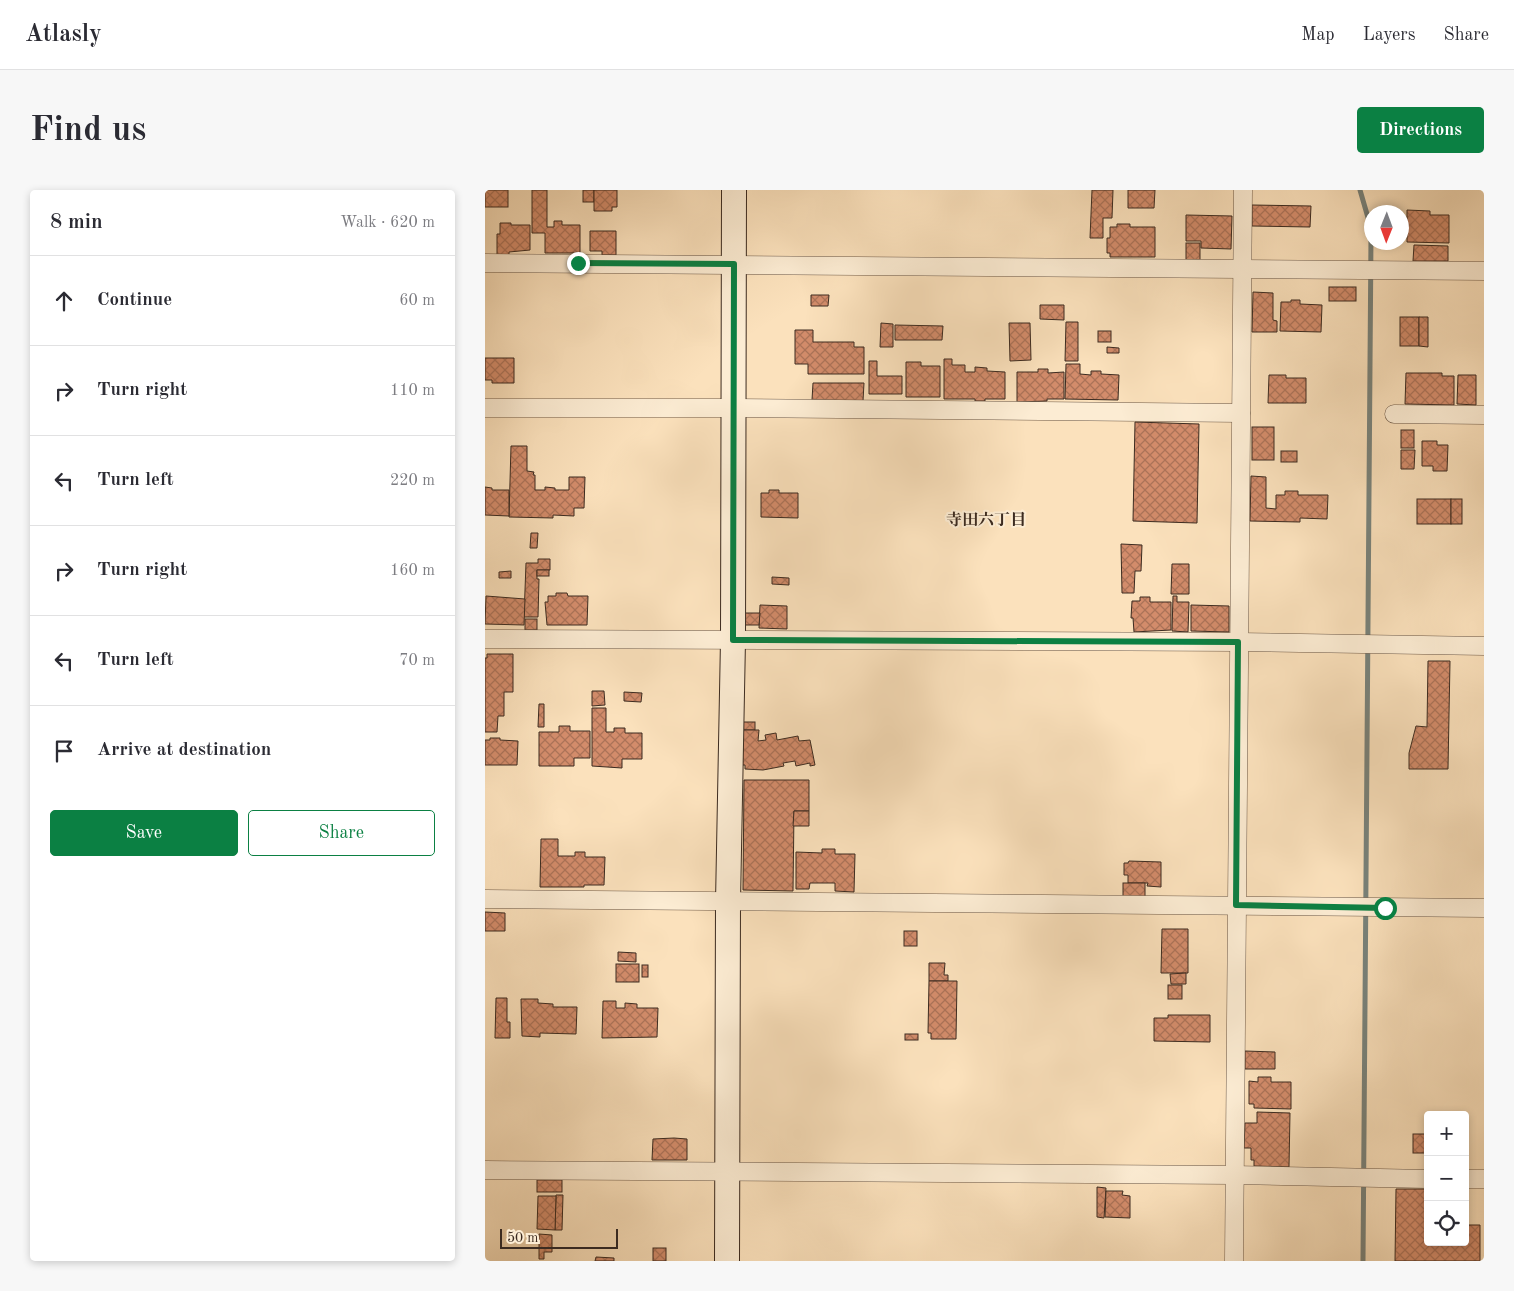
<!DOCTYPE html>
<meta charset="utf-8">
<style>
body{margin:0;font-family:"Old Standard TT","Noto Serif JP",serif;background:#f7f7f7;color:#2b2b33}
.controls{position:absolute;right:15px;bottom:15px;display:grid;overflow:hidden;border-radius:5px;box-shadow:0 2px 8px #0003}
.controls button{width:45px;height:45px;display:grid;place-items:center;padding:0;border:0;border-bottom:1px solid #e1e1e2;background:#fff;color:#2b2b33;font:25px sans-serif}
.compass{position:absolute;left:879px;top:15px;width:45px;height:45px;border-radius:50%;background:#fff;box-shadow:0 2px 8px #0003;rotate:181deg}
.scale{position:absolute;left:15px;bottom:12px;width:118px;box-sizing:border-box;padding-left:5px;border:2px solid #3c2b20;border-top:0;font-size:14px;line-height:18px;white-space:nowrap;color:#3c2b20;-webkit-text-stroke:4px #fcecd3;paint-order:stroke}
.stop{position:absolute;width:15px;height:15px;margin:-11px;border:4px solid #0b8043;border-radius:50%;background:#fff}
.stop.end{background:#0b8043;border-color:#fff;box-shadow:0 1px 5px #0008}
.list{margin:0;padding:0;list-style:none}
h2{display:flex;justify-content:space-between;align-items:center;height:65px;margin:0;padding:0 20px;font-size:21px}
h2 small{font-size:16px;font-weight:400;color:#7c7c81}
.list li{display:grid;grid-template-columns:32px 1fr auto;gap:15px;align-items:center;box-sizing:border-box;height:90px;padding:0 20px;border-top:1px solid #e1e1e2}
.list b{display:block;font-size:19px;white-space:nowrap}
.list em{font-size:16px;font-style:normal;color:#7c7c81}
.actions{display:flex;gap:10px;padding:15px 20px}
.actions a{flex:1;padding:11px 0;border:1px solid #0b8043;border-radius:5px;text-align:center;font-size:18px;color:#0b8043}
.actions .main{background:#0b8043;color:#fff}
.icon{flex:none;width:28px;height:28px;fill:none;stroke:currentColor;stroke-width:2;stroke-linecap:round;stroke-linejoin:round}
.map{position:relative;flex:none;width:999px;height:1071px;overflow:hidden;border-radius:5px}
header{display:flex;align-items:center;gap:30px;box-sizing:border-box;height:70px;padding:0 25px;background:#fff;border-bottom:1px solid #e1e1e2}
header strong{font-size:24px}
nav{display:flex;gap:28px;margin-inline-start:auto;font-size:18px}
.intro{display:flex;align-items:center;justify-content:space-between;box-sizing:border-box;height:120px;padding:0 30px}
h1{margin:0;font-size:35px}
.button{padding:12px 22px;border-radius:5px;background:#0b8043;color:#fff;font-size:18px;font-weight:700}
main{display:flex;gap:30px;padding:0 30px}
aside{flex:1;background:#fff;border-radius:5px;box-shadow:0 2px 8px #0003}
.map>svg:first-child{display:block}
.lines{fill:none;stroke-linecap:round;stroke-linejoin:round}
.stream{stroke:#78827b;stroke-width:5}
.building{fill:url(#building-cross-hatch);stroke:#3c2b20}
.street-casing{stroke:#6c5847;stroke-width:19}
.secondary-casing{stroke:#3c2b20;stroke-width:26}
.street{stroke:#fcecd3;stroke-width:18}
.secondary{stroke:#fcecd3;stroke-width:24}
.route{stroke:#0b8043;stroke-width:6}
.labels{text-anchor:middle;stroke-width:4;stroke-linejoin:round;paint-order:stroke}
.neighbourhood-label{font-size:16px;font-weight:bold;fill:#3c2b20;stroke:#fcecd3}
</style>
<header>
<strong>Atlasly</strong>
<nav><a>Map</a><a>Layers</a><a>Share</a></nav>
</header>
<div class="intro"><h1>Find us</h1><a class="button">Directions</a></div>
<main>
<aside>
<h2>8 min<small>Walk · 620 m</small></h2>
<ul class="list">
<li><svg class="icon" aria-label="ahead" viewBox="0 0 24 24"><path d="M12 20V5M6 11l6-6 6 6"/></svg><div><b>Continue</b></div><em>60 m</em></li>
<li><svg class="icon" aria-label="right" viewBox="0 0 24 24"><path d="M7 20v-9h11M14 6l5 5-5 5"/></svg><div><b>Turn right</b></div><em>110 m</em></li>
<li><svg class="icon" aria-label="left" viewBox="0 0 24 24"><path d="M17 20v-9H6M10 6l-5 5 5 5"/></svg><div><b>Turn left</b></div><em>220 m</em></li>
<li><svg class="icon" aria-label="right" viewBox="0 0 24 24"><path d="M7 20v-9h11M14 6l5 5-5 5"/></svg><div><b>Turn right</b></div><em>160 m</em></li>
<li><svg class="icon" aria-label="left" viewBox="0 0 24 24"><path d="M17 20v-9H6M10 6l-5 5 5 5"/></svg><div><b>Turn left</b></div><em>70 m</em></li>
<li><svg class="icon" aria-label="arrive" viewBox="0 0 24 24"><path d="M6 21V4h12l-3 4 3 4H6"/></svg><div><b>Arrive at destination</b></div></li>
</ul>
<div class="actions"><a class="main">Save</a><a>Share</a></div>
</aside>
<div class="map">
<svg width="999" height="1071" viewBox="0 0 999 1071">
<defs>
<pattern id="building-cross-hatch" width="8" height="8" patternUnits="userSpaceOnUse" patternTransform="scale(1.25)"><rect width="8" height="8" fill="#d38c6b"/><path d="M0 0l8 8M0 8l8-8" fill="none" stroke="#ac7358"/></pattern>
</defs>
<rect width="100%" height="100%" fill="#fbe1bc"/>
<filter id="stains"><feTurbulence type="fractalNoise" baseFrequency=".004" numOctaves="4"/><feColorMatrix values="0 0 0 0 .2 0 0 0 0 .09 0 0 0 0 .02 0 0 0 .5 -.17"/></filter>
<radialGradient id="worn" r=".72"><stop offset=".6" stop-color="#630" stop-opacity="0"/><stop offset="1" stop-color="#630" stop-opacity=".3"/></radialGradient>
<g class="lines">
<g class="stream">
<path d="M875,0L886,38"/>
<path d="M878,1071L886,46"/>
</g>
</g>
<g class="building">
<rect x="0" y="0" width="23" height="17"/>
<path d="M47,0H62V37H69V31H77V35H95V63H60V43H47Z"/>
<rect x="98" y="0" width="11" height="12"/>
<path d="M109,0H132V17H127V21H109Z"/>
<path d="M607,0H628L627,28H618V48H605Z"/>
<path d="M643,0H670L669,18H643Z"/>
<path d="M767,15L826,16L825,37L767,36Z"/>
<path d="M922,20L945,21V25H964V53L922,52Z"/>
<path d="M701,25L747,26L746,59L716,58V51H701Z"/>
<path d="M15,33H26V35H45V60L24,62V66H12V44H15Z"/>
<path d="M632,34H645V37H670V67H625V63H622V48H625V37H632Z"/>
<path d="M105,41H131V65H117V61H105Z"/>
<rect x="701" y="53" width="14" height="17"/>
<path d="M929,55L963,56V71H928Z"/>
<rect x="844" y="97" width="27" height="14"/>
<path d="M768,102L788,103V130L792,131V142H767Z"/>
<path d="M326,105H344L343,116H326Z"/>
<path d="M806,110H815V114L837,115L836,142L795,141L796,112H806Z"/>
<path d="M555,115H579V130L555,129Z"/>
<rect x="915" y="127" width="19" height="29"/>
<path d="M934,127H943V157L934,156Z"/>
<path d="M581,132H593V171H580Z"/>
<path d="M396,133L408,134V157H395Z"/>
<path d="M524,133H545L546,170L525,171Z"/>
<path d="M410,135L458,136L457,150H410Z"/>
<path d="M310,140H328V152H369V157H379V184H323V174H310Z"/>
<rect x="613" y="141" width="13" height="11"/>
<path d="M622,157L634,158V163H622Z"/>
<path d="M0,168H29V193H7V190H0Z"/>
<path d="M459,169H467V175H480V182H490V177L502,178V181L520,182V209H500V211H490V209H459Z"/>
<path d="M384,171H392V186H417V204H384Z"/>
<path d="M421,172H436V176H455V207H421Z"/>
<path d="M581,174H595V184L606,185V181H616V184L634,185L633,210L580,209Z"/>
<path d="M553,179H563V183L579,182V209H562V211L532,212V182H553Z"/>
<path d="M921,183H957V186H969V215L920,214Z"/>
<path d="M784,185H801V188H821V213H783Z"/>
<path d="M973,185H991V215L972,214Z"/>
<path d="M328,193H379L378,211L327,210Z"/>
<path d="M650,232L714,234L712,333L648,331Z"/>
<rect x="767" y="237" width="22" height="33"/>
<rect x="916" y="240" width="13" height="18"/>
<path d="M937,251H952V255H963L962,281H948V276H937Z"/>
<path d="M26,256H42V281L49,282L48,285H50V300H60V297L70,298V300H84V287H100L99,318H89V326L68,325V328L24,327Z"/>
<path d="M916,260H930L929,279H916Z"/>
<rect x="796" y="261" width="16" height="11"/>
<path d="M766,286L781,287V318L791,319V305H800V301H813V305H843L842,329L815,328V332L765,331Z"/>
<path d="M0,297L7,298V300H24V326L0,325Z"/>
<path d="M284,300H294V303H313V328L276,327V303H284Z"/>
<rect x="932" y="309" width="34" height="25"/>
<rect x="966" y="309" width="11" height="25"/>
<path d="M46,343H53L52,358H45Z"/>
<path d="M636,354L657,355L656,381H650L649,403H637Z"/>
<path d="M53,369H65V380H52V389H54L53,427H39L41,373H53Z"/>
<path d="M687,374H704V404H686Z"/>
<rect x="52" y="380" width="12" height="6"/>
<path d="M26,381V388H14V382Z"/>
<path d="M287,387L304,388V395L287,394Z"/>
<path d="M71,403H82L83,406H103L102,435H62L60,412H63V406H71Z"/>
<path d="M1,406L40,409L39,435L0,434Z"/>
<path d="M688,406H692V412H704L703,442L687,441Z"/>
<path d="M655,407H665V412H686V440L649,442L648,428H646L647,411H655Z"/>
<path d="M275,415L302,416V439L274,438Z"/>
<path d="M706,415L744,416V442L706,441Z"/>
<path d="M258,423H275L274,435H257Z"/>
<rect x="40" y="429" width="12" height="11"/>
<path d="M2,464H28V502H19V526H13L12,542H0V468H2Z"/>
<path d="M943,471H965L963,579H924V563L931,536L942,537Z"/>
<path d="M107,501H119L120,515L107,516Z"/>
<path d="M139,502L157,503L156,512L139,511Z"/>
<path d="M54,514H59V537H53Z"/>
<path d="M107,518H121V542H129V538H140V543H157V569H137V578L107,576Z"/>
<rect x="257" y="532" width="13" height="8"/>
<path d="M74,536H85V541H105V568H89V576H54V542H74Z"/>
<path d="M254,540H274L273,551L281,550L280,545L291,543L292,550L313,546L314,551L325,550L330,575L325,576V573L311,576L310,571L298,573L299,576L278,580L260,579V575H254Z"/>
<path d="M5,548H15V550L33,551L32,575H0V550H5Z"/>
<path d="M259,590H324V621H309L308,701L258,700Z"/>
<path d="M309,621H324V636H308Z"/>
<path d="M56,649H73V666H90V662H100V667H120L119,695H99V697H55Z"/>
<path d="M337,659H350V664H370L369,702L350,701V693H325L324,699H311V662L337,663Z"/>
<path d="M644,671L676,672V697L662,696L663,693H643V685H639V673H643Z"/>
<rect x="638" y="693" width="22" height="14"/>
<path d="M0,722L20,723V741H0Z"/>
<path d="M677,739H703V783H676Z"/>
<rect x="419" y="741" width="13" height="15"/>
<path d="M133,762L151,763V772L133,771Z"/>
<path d="M444,773H460L459,785H463V791H444Z"/>
<rect x="131" y="774" width="23" height="18"/>
<rect x="157" y="775" width="6" height="12"/>
<path d="M701,783V794H686L685,784Z"/>
<path d="M444,791H472L471,849H446V843H443Z"/>
<rect x="683" y="795" width="14" height="14"/>
<path d="M11,808H22V832H25V848H10Z"/>
<path d="M36,809H53V813L68,814V817H92L91,844L55,843V847L37,846Z"/>
<path d="M118,811H131V818H140V813L152,814V818H173L172,847L117,848Z"/>
<path d="M683,825H725V852L669,851V828H683Z"/>
<rect x="420" y="844" width="13" height="6"/>
<path d="M760,861L790,862V879H760Z"/>
<path d="M773,887H786V892H806V919L769,918V914H764V891L773,892Z"/>
<path d="M772,922L805,923L804,977L769,976V970H766V958H759L760,933H772Z"/>
<rect x="928" y="944" width="15" height="19"/>
<path d="M189,948L202,949V970H167L168,949Z"/>
<rect x="52" y="990" width="25" height="12"/>
<path d="M612,997L621,998L619,1028L612,1027Z"/>
<path d="M911,999H943V1052H980V1035H995V1071H910Z"/>
<path d="M621,1001H638L637,1005L645,1006V1028L620,1027Z"/>
<path d="M71,1005H78L77,1040H70Z"/>
<path d="M53,1006H71L70,1040L52,1039Z"/>
<path d="M54,1044L67,1045V1062H59V1069H54Z"/>
<rect x="168" y="1058" width="13" height="13"/>
<path d="M111,1067L129,1068V1071H110Z"/>
</g>
<g class="lines">
<defs>
<g id="street">
<path d="M0,73L999,81"/>
<path d="M0,218H248L756,223"/>
<path d="M909,224L999,225"/>
<path d="M0,449L753,452L999,456"/>
<path d="M0,709L999,718"/>
<path d="M0,980L749,985L943,989"/>
<path d="M980,989H999"/>
<path d="M749,1071L758,0"/>
</g>
<path id="secondary" d="M242,1071L243,712L248,450L249,0"/>
</defs>
<use href="#street" class="street-casing"/>
<use href="#secondary" class="secondary-casing"/>
<use href="#street" class="street"/>
<use href="#secondary" class="secondary"/>
</g>
<g class="lines">
<path class="route" d="M93,73L249,74L248,450L753,452L751,715L900,718"/>
</g>
<g class="labels">
<g class="neighbourhood-label">
<text x="501" y="335">寺田六丁目</text>
</g>
</g>
<rect width="100%" height="100%" filter="url(#stains)"/>
<rect width="100%" height="100%" fill="url(#worn)"/>
</svg>
<div class="controls">
<button>+</button>
<button>−</button>
<button><svg class="icon" aria-label="locate" viewBox="0 0 24 24"><circle cx="12" cy="12" r="6"/><path d="M12 2v4M12 18v4M2 12h4M18 12h4"/></svg></button>
</div>
<svg class="compass" viewBox="-18 -18 36 36"><path d="M0-13l5 13h-10z" fill="#e53935"/><path d="M0 13l5-13h-10z" fill="#7c7c81"/></svg>
<div class="scale">50 m</div>
<div class="stop" style="left:900px;top:718px"></div>
<div class="stop end" style="left:93px;top:73px"></div>
</div>
</main>
